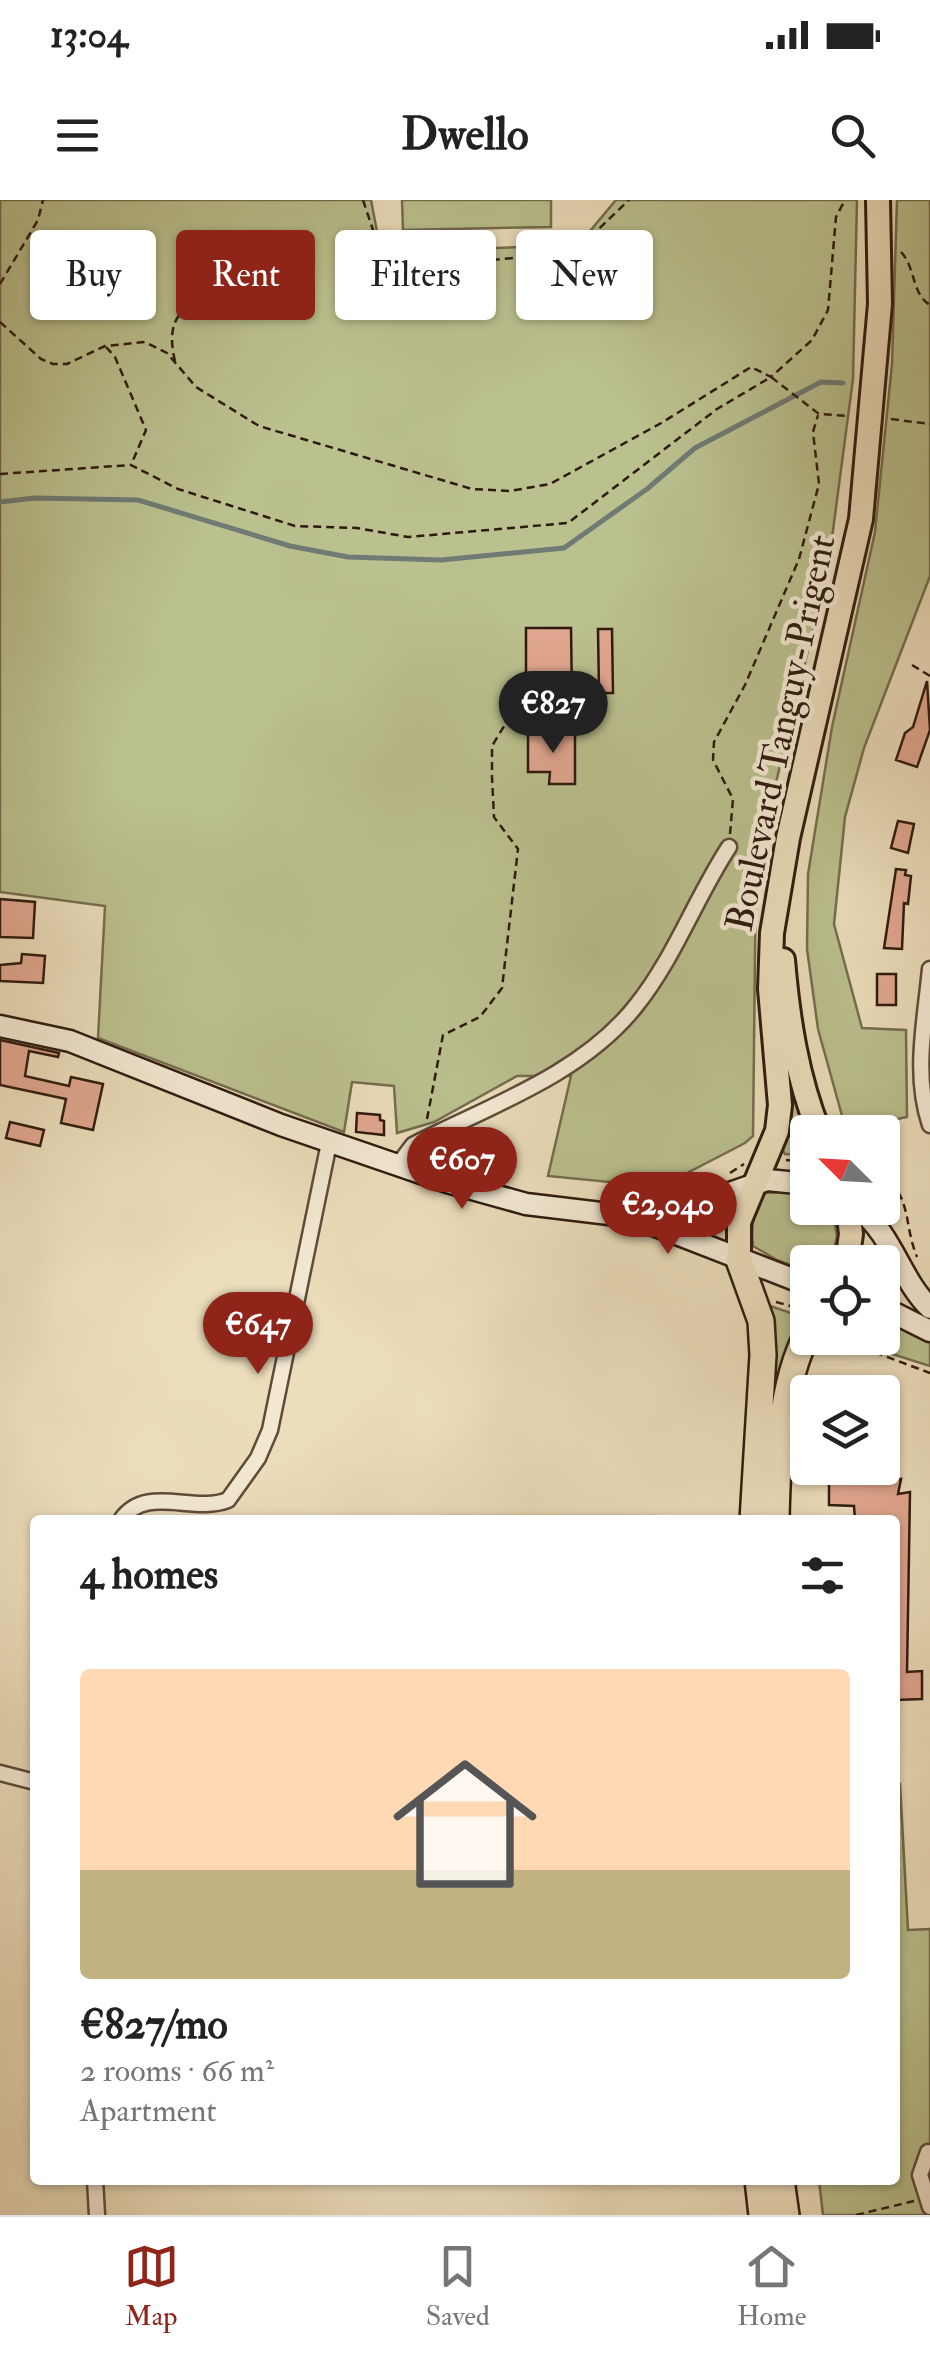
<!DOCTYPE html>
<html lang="en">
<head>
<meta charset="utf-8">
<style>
	:root { --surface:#fff; --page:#f2f2f2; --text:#222; --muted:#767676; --line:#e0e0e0; --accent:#8f2418 }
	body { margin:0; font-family:"IM FELL Double Pica",serif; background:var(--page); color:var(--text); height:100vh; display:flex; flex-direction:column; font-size:38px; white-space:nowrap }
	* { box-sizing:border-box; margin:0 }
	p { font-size:32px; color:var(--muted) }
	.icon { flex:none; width:55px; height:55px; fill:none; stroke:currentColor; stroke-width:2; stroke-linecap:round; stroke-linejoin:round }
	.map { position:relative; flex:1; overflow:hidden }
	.sheet { position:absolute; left:30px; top:1315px; width:870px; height:670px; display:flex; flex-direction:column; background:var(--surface); border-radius:10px; box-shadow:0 2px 8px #0004 }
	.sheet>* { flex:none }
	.banner { position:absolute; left:30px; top:30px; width:870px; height:90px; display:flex; gap:20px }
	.needle { width:65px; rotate:294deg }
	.controls { position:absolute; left:790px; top:915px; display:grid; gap:20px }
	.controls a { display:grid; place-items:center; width:110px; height:110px; border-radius:10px; background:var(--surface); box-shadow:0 2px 8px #0004; font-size:50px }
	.price { position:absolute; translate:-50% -85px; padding:0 22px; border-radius:35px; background:var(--accent); color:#fff; font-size:32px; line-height:65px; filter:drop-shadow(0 2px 5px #0008) }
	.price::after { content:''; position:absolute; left:50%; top:60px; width:30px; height:22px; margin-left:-15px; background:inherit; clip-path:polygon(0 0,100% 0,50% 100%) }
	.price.current { background:#222; color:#fff }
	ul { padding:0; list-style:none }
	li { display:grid; align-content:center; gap:20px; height:530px; padding:0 50px }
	li span { display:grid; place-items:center; height:310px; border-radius:10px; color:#555 }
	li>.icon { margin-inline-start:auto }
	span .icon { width:180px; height:180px; fill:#fffc; stroke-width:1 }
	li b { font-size:42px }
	h2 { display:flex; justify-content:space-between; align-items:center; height:120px; padding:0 50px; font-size:42px }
	.chip { padding:0 35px; border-radius:10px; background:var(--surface); box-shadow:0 2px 8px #0004; font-size:35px; line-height:90px }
	.chip.current { background:var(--accent); color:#fff }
	.status { display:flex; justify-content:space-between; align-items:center; height:70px; padding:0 50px; background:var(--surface); direction:ltr }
	.status svg { height:28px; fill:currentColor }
	header { display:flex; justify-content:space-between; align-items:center; height:130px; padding:0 50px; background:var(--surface); font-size:45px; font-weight:700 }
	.menu { display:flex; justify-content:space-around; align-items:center; height:140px; border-top:2px solid var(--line); background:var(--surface); font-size:28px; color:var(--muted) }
	.menu a { display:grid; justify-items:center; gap:5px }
	.menu .current { color:var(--accent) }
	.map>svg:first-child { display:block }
</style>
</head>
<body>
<div class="status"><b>13:04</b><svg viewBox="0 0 49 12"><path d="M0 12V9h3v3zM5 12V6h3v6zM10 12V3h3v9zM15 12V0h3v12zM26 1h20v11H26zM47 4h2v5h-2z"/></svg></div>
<header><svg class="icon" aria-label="menu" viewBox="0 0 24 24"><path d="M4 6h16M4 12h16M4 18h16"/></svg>Dwello<svg class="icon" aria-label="search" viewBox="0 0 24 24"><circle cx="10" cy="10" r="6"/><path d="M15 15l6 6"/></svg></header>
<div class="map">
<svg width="930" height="2015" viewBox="0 0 930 2015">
	<rect width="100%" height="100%" fill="#ecddbb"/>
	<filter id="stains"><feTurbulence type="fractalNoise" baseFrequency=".002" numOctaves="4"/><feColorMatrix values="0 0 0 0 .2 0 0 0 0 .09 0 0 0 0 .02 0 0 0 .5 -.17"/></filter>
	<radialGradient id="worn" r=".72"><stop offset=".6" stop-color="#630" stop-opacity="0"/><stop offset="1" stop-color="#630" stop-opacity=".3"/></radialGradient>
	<path fill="#bac08e" stroke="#746d4e" stroke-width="2.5" d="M0,0H371L379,42L397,52L549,46L590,31L616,0H857L853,179L828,368L756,665L753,936L745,943L660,987L548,976L571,876H517L434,922L397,933L394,886L352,882L344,932L98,838L105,706L0,692Z
		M402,0H551V27L403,30Z
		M897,0H930V376L864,548L845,617L834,724L862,828L906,830L907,917L846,930L818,829L807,749L808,674L832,527L875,332L892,164Z
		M793,879L808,932L807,955L785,954L782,949L788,880Z
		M787,992L807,996L808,1008H832L837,1036L831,1062H808L807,1071L777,1060L753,1046C751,1028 753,1007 765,993Z
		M764,1104L803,1117C776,1160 775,1207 772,1256Z
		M883,1117L930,1141V1166L889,1153L858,1138H882Z
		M900,1584L908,1730L930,1729V2015H823L819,1980H895V1585Z"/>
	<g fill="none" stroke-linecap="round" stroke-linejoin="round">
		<path stroke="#6f7b74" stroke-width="5" d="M0,302L34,298L138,300L290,346L348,357L441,360L564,348L647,289L695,248L821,182L843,183"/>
	</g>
	<path fill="#e1a790" stroke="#2f1a0f" stroke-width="2.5" d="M526,428H571L572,497H526Z
		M598,429H612L613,493H599Z
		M927,481L930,530L917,567L896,560L905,533L913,527Z
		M528,532H575V584H549L550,572H528Z
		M898,621L914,624L908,653L891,648Z
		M896,669L906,670L905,675L911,676L908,704L904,703L902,749L884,748Z
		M0,699L35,702L33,738L0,737Z
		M22,754L45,756L43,783L0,781V765L21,763Z
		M877,774H896V805H877Z
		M0,840L59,853L58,857L29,851L25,876L69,886L71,877L103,884L93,930L61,923L66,899L0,885Z
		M357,913L380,915V920L384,921V935L356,932Z
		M10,922L44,930L40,946L6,938Z
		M829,1274H853V1283L901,1279L898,1294L910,1292L907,1472L922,1471V1499L895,1500V1320H855L854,1306L829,1305Z"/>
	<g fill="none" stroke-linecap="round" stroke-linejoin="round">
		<g stroke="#5e4b3a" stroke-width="19">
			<path id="street" d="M930,769C925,821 913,875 930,925
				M398,965L413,945C487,907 581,875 635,807C674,759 695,699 729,647
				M121,1320C146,1284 193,1314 228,1300L258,1258L270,1230L329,943
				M0,1573L35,1582
				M928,1952L920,1975L930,2007
				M95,1980L97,2015"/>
		</g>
		<g stroke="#2f1a0f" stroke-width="25">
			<path id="secondary" d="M0,826L70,841L281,925L447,982L526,1004L609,1014L656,1026L808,1085
				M858,1008C893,1035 900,1079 930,1108
				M621,1013L704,1002L767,980L808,984
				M882,1107L930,1131"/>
		</g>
		<g stroke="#2f1a0f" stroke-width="28">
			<path id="primary" d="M783,760C788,819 797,878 819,932
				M739,1060V1022L777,931L780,905L770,789L772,733L788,638L861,319L880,104L878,0
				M847,1062L851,1034L848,1008"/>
		</g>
		<g stroke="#2f1a0f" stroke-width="30">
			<path id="highway" d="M739,1060L761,1121L763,1155L753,1320
				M776,1320C777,1264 781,1182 808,1133
				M758,1980L762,2015
				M781,1980L786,2015"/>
		</g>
		<path stroke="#2f1a0f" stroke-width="2.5" stroke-dasharray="8 5" stroke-linecap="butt" d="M363,0L381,54C415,74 522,55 567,53L581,46L629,0
			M901,52C916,68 911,93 930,105
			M0,84L38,20L43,0
			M0,122L41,159L53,164H67L105,146L145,142L167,153L196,187L259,226L472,289L510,291L550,284L663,222L751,167L771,177L812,140L828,110L836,17L845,0
			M106,147L115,157L146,230L131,265
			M175,161C164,115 185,109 215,81
			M891,219L930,224
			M0,274L131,265L178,289L295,326L357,328L408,337L568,323L717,209L771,177L819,214L849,216
			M912,465L930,476
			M730,634L733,599L713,560L714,542L745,485L799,359L819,284L813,232L818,215
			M427,919L443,835L480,817L502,788L518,649L494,617L492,577V546L515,508
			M786,960L808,962
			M882,972C913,1001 903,1022 917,1057
			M730,973L744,964
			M776,1102L808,1111
			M853,1138L874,1152L930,1173
			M856,2015L914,2001"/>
		<use href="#street" stroke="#f3e9d3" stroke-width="14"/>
		<use href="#secondary" stroke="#f3e9d3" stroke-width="20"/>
		<use href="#primary" stroke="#ecddbb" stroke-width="22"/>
		<use href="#highway" stroke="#ecddbb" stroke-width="25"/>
	</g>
	<g text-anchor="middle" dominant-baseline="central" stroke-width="9" stroke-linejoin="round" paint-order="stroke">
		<g font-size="38" fill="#2f1a0f" stroke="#f3e9d3">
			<text transform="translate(781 533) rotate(-78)">Boulevard Tanguy-Prigent</text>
		</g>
	</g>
	<rect width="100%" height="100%" filter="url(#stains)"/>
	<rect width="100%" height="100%" fill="url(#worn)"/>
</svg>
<div class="controls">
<a><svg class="needle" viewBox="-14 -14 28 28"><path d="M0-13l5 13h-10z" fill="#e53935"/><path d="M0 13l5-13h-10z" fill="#767676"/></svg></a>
<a><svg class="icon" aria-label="locate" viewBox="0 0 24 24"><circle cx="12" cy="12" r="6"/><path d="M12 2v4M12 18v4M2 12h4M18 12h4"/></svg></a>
<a><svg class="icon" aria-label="layers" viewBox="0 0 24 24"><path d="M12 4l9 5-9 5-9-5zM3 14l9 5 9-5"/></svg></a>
</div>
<b class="price current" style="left:553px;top:556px">€827</b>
<b class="price" style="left:462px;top:1012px">€607</b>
<b class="price" style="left:668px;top:1057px">€2,040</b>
<b class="price" style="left:258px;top:1177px">€647</b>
<div class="banner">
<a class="chip">Buy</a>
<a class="chip current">Rent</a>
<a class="chip">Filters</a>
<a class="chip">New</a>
</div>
<section class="sheet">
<h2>4 homes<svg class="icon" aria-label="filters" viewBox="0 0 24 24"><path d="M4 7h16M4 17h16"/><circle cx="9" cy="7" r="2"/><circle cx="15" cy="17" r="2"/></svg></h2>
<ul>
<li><span style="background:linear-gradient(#ffd9b3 65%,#c2b280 0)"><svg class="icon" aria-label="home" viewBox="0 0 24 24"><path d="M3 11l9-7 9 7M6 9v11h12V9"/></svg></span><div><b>€827/mo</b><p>2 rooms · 66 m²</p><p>Apartment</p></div></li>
</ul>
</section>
</div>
<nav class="menu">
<a class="current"><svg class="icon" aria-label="map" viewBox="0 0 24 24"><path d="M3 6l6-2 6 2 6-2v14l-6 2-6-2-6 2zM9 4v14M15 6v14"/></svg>Map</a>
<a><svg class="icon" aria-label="saved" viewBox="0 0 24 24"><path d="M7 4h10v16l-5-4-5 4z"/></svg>Saved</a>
<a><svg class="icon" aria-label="home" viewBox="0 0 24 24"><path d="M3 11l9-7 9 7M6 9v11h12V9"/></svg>Home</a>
</nav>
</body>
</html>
